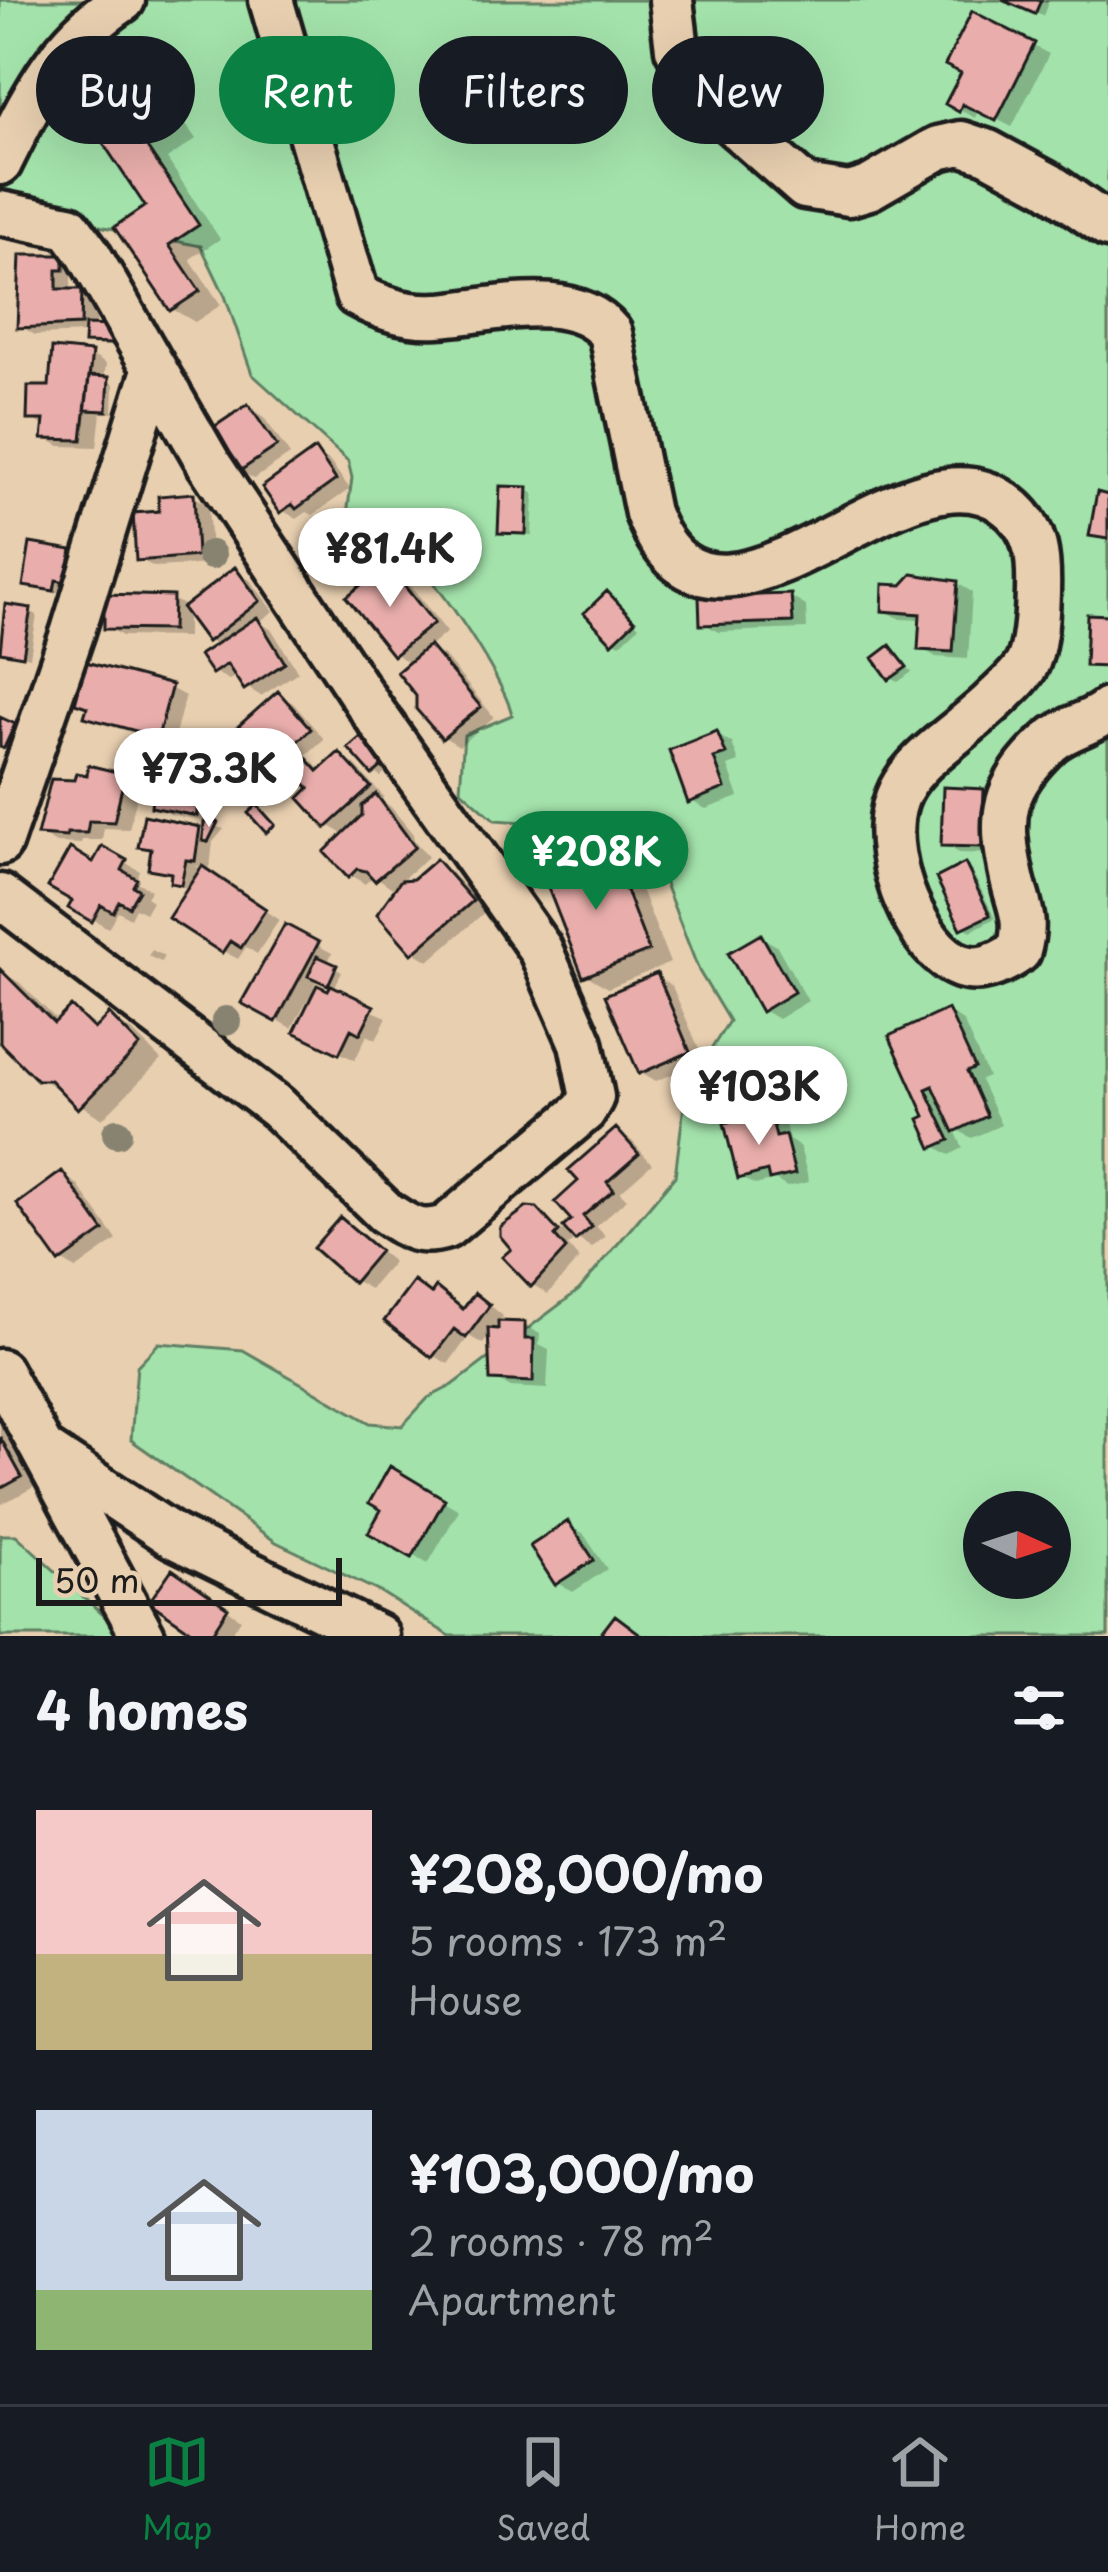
<!DOCTYPE html>
<html lang="en">
<head>
<meta charset="utf-8">
<style>
	:root { --surface:#171b24; --page:#20242c; --text:#f1f3f6; --muted:#9ea1a6; --line:#363941; --accent:#0b8043 }
	body { margin:0; font-family:"Playpen Sans",sans-serif; background:var(--page); color:var(--text); height:100vh; display:flex; flex-direction:column; font-size:45px; white-space:nowrap }
	* { box-sizing:border-box; margin:0 }
	p { font-size:39px; color:var(--muted) }
	.icon { flex:none; width:66px; height:66px; fill:none; stroke:currentColor; stroke-width:2; stroke-linecap:round; stroke-linejoin:round }
	.map { position:relative; height:1636px; overflow:hidden }
	.side { display:flex; flex-direction:column; background:var(--surface); flex:1 }
	.side>* { flex:none }
	.banner { position:absolute; left:36px; top:36px; width:1038px; height:108px; display:flex; gap:24px }
	.needle { width:78px; rotate:93deg }
	.controls { position:absolute; left:963px; top:1491px; display:grid; gap:24px }
	.controls a { display:grid; place-items:center; width:108px; height:108px; border-radius:50%; background:var(--surface); box-shadow:0 12px 48px #0002; font-size:60px }
	.scale { position:absolute; left:36px; bottom:30px; width:306px; box-sizing:border-box; padding-left:12px; border:6px solid #1c1c1c; border-top:0; font-size:33px; line-height:42px; white-space:nowrap; color:#1c1c1c; -webkit-text-stroke:9px #e8cfb0; paint-order:stroke }
	.price { position:absolute; translate:-50% -102px; padding:0 27px; border-radius:42px; background:#fff; color:#222; font-size:39px; line-height:78px; filter:drop-shadow(0 3px 6px #0008) }
	.price::after { content:''; position:absolute; left:50%; top:72px; width:36px; height:27px; margin-left:-18px; background:inherit; clip-path:polygon(0 0,100% 0,50% 100%) }
	.price.on { background:var(--accent); color:#fff }
	ul { padding:0; list-style:none }
	li { display:flex; align-items:center; gap:36px; height:300px; padding:0 36px }
	li span { display:grid; place-items:center; flex:none; width:336px; height:240px; border-radius:0px; color:#555 }
	li>.icon { margin-inline-start:auto }
	span .icon { width:144px; height:144px; fill:#fffc; stroke-width:1 }
	li b { font-size:51px }
	h2 { display:flex; justify-content:space-between; align-items:center; height:144px; padding:0 36px; font-size:51px }
	.chip { padding:0 42px; border-radius:54px; background:var(--surface); box-shadow:0 12px 48px #0002; font-size:42px; line-height:108px }
	.chip.on { background:var(--accent); color:#fff }
	.menu { display:flex; justify-content:space-around; align-items:center; height:168px; border-top:3px solid var(--line); background:var(--surface); font-size:33px; color:var(--muted) }
	.menu a { display:grid; justify-items:center; gap:6px }
	.menu .on { color:var(--accent) }
	.map>svg:first-child { display:block }
</style>
</head>
<body>
<div class="map">
<svg width="1108" height="1636" viewBox="0 0 1108 1636">
	<rect width="100%" height="100%" fill="#e8cfb0"/>
	<filter id="ink" filterUnits="userSpaceOnUse"><feTurbulence type="fractalNoise" baseFrequency=".00833" numOctaves="2"/><feDisplacementMap in="SourceGraphic" scale="24" xChannelSelector="R" yChannelSelector="G"/><feConvolveMatrix kernelMatrix="1 2 1 2 8 2 1 2 1" color-interpolation-filters="sRGB"/></filter>
	<g filter="url(#ink)">
		<path fill="#a3e2ab" stroke="#607f64" stroke-width="3" fill-rule="evenodd" d="M0,0H1108V1636H450L382,1593L276,1542L131,1440L137,1366L159,1343L243,1350L370,1423L402,1426L428,1398L453,1385L579,1290L675,1176L686,1089L729,1021L699,971L649,843L626,829L495,820L460,789L464,735L512,715C506,684 439,581 414,562C397,549 369,547 345,529L352,478L348,461L252,374L225,296L201,246L89,224L46,200L14,192L0,211ZM984,1512H1050V1578H984Z
			M0,1535H16L126,1636H0Z"/>
		<path fill="#0003" d="M1008,0H1049L1043,16Z
			M973,15L1049,54L1012,127L978,110L975,118L949,103L964,73Z
			M155,99L177,112L196,139L167,159L220,239L190,259L221,305L195,322L172,309L149,207L101,134Z
			M64,258L79,267L78,277H71V292H82L97,301L96,328L118,333L117,346H94L87,342V333L35,335L20,326Z
			M91,355L106,364L104,380L114,384L113,413H101L97,447L60,446L45,438L46,427L30,418L52,390Z
			M248,407L263,416L290,455L254,479L239,470Z
			M315,453L330,462L350,489L313,515L307,512L297,519L282,510Z
			M527,490L534,494L532,536L508,535L501,531Z
			M193,496L208,505L212,564L154,567L139,559L162,513Z
			M70,553L77,557L73,583L63,582L61,593L27,584Z
			M388,568L403,577L447,632L428,648L445,657L494,717L459,746L444,737L412,664L395,654Z
			M235,571L250,580L274,611L259,622L272,630L298,672L261,696L246,687L238,675L229,680L214,672L219,645L209,639L187,610V637L122,636L107,627L172,599L187,607Z
			M957,583L972,592L968,659L936,657L921,648L923,620L900,619L885,610Z
			M607,595L639,626L620,644L613,640Z
			M791,597L806,606L807,629L718,632L703,623Z
			M30,611L37,615L30,657L1,650Z
			M891,649L912,672L898,682L891,678Z
			M170,688L185,696L173,743L102,724L87,716Z
			M278,695L293,703L324,739L304,757L323,771L340,756L355,765L384,797L380,800L391,807L413,834L414,840L428,857L392,888L374,875L365,884L350,875L345,835L328,825L314,788L294,766L284,775L290,781L267,801L252,793L249,761Z
			M0,720L20,730L11,750L0,745Z
			M717,735L732,743L739,762L728,766L739,797L706,809L691,801Z
			M371,742L393,766L381,777L374,773Z
			M141,753L188,760L203,769L201,784L212,790L211,825L224,829L213,842L210,868L196,866L279,920L257,954L246,947L238,959L223,951L190,891L173,881L174,877L152,867L154,852L142,845L198,830L206,834L207,822L170,814L155,806L153,791L140,784L129,829L104,828L102,840H82L81,844L56,843L41,834L124,777L137,785Z
			M983,792L998,801L997,854L959,853L944,844Z
			M103,850L140,871L135,881L151,890L146,897L152,901L145,913L135,908L130,918L118,911L108,928L72,907Z
			M609,853L632,866L670,963L608,988L586,975Z
			M436,863L451,872L486,911L429,961L414,952L381,914Z
			M965,867L972,871L995,918L971,931L964,927Z
			M286,928L332,953L327,964L342,972L335,986L317,977L314,987L387,1017L376,1040L367,1035L355,1060L313,1040V1000L309,997L292,1028L245,1002Z
			M761,937L777,946L808,1001L778,1019L763,1010Z
			M152,950L164,956L161,962L148,956Z
			M0,971L20,983L59,1022L71,1009L99,1028L109,1018L132,1031L161,1060L102,1119L39,1077L0,1038Z
			M657,977L672,986L704,1061L656,1081L641,1072Z
			M948,1012L963,1021L988,1077L980,1080L1001,1125L972,1138L954,1128L963,1148L950,1155L935,1146L929,1118L893,1037Z
			M769,1115L785,1124L789,1140L800,1147L809,1182L787,1187L775,1180L755,1185L740,1177Z
			M616,1132L632,1141L652,1164L620,1192L627,1199L596,1226L605,1236L592,1248L576,1238L568,1246L579,1259L548,1294L533,1285L536,1211L562,1231L575,1220L582,1182Z
			M62,1175L77,1184L117,1240L76,1269L61,1260Z
			M341,1221L393,1262L370,1289L355,1281Z
			M433,1296L452,1300L466,1311L476,1297L491,1306L503,1316L492,1332L525,1325L540,1334L539,1345L549,1350L547,1389L509,1387L494,1378L491,1332L483,1344L469,1336L448,1364L433,1355Z
			M0,1425L36,1486L0,1505Z
			M391,1470L459,1510L428,1564L372,1531L385,1509Z
			M568,1525L583,1533L607,1569L573,1592L558,1583Z
			M188,1582L241,1619L230,1636H203Z"/>
		<path fill="#e9aeab" stroke="#1c1c1c" stroke-width="3" d="M1002,0H1041L1035,14Z
			M972,11L1035,43L996,121L962,104L959,112L945,104L961,73L945,65Z
			M155,95L175,126L146,146L199,225L169,245L200,291L170,311L114,227L145,206L97,134Z
			M20,255H64V270H57V289H82L81,325L17,328Z
			M85,325L112,326L111,344L84,343Z
			M52,348L92,352L82,440L42,439L44,420H27L28,386H49Z
			M89,376L109,377L107,411L85,410Z
			M248,404L277,446L237,473L208,431Z
			M315,449L336,480L296,509L292,504L280,513L262,487Z
			M500,486L528,487L526,534L498,533Z
			M1097,492L1108,495V539L1089,536Z
			M194,493L197,556L136,561L133,513L159,511L158,496Z
			M30,543L72,550L66,582L56,580L54,591L23,586Z
			M387,564L434,623L393,656L346,597Z
			M235,567L260,601L207,642L182,608Z
			M912,574L958,581L953,652L918,650L920,614L882,611L883,584L902,585Z
			M607,591L635,621L612,643L584,613Z
			M104,594L173,596L172,630L104,629Z
			M791,594L793,622L700,625L699,597Z
			M5,604L31,608L23,656L0,652Z
			M1087,614L1108,615V667L1085,666Z
			M257,617L285,663L244,690L227,664L212,674L199,655Z
			M429,645L481,707L442,739L416,709V696L397,672Z
			M890,645L907,667L889,680L873,658Z
			M86,662L172,685L158,737L84,717L87,707L75,703Z
			M278,691L311,729L271,765L277,772L250,795L231,773L245,761L225,738Z
			M0,717L15,724L4,748L0,747Z
			M717,731L726,754L714,758L725,788L688,803L669,750Z
			M364,734L388,761L372,775L348,748Z
			M139,750L189,757L186,777L197,779V816L151,807L153,785L134,784Z
			M339,752L371,787L326,828L299,798L309,788L289,765L302,753L318,771Z
			M88,765L125,774L114,822L89,821L87,833H67V837L37,835L51,779L74,780L76,773L87,775Z
			M943,787L984,789L982,847L941,846Z
			M376,794L415,847L375,881L366,871L357,869L348,878L324,852L362,815V806Z
			M257,805L275,825L266,833L248,813Z
			M144,815L200,827L195,861L186,860L181,885L170,883L171,873L148,869L151,849L138,847Z
			M204,822H218L208,842L203,841Z
			M102,846L127,860L122,870L137,879L133,886L139,890L129,907L119,901L113,912L101,905L92,922L68,908L72,901L48,887L70,848L93,862Z
			M610,849L649,951L583,977L543,875Z
			M436,859L473,901L412,954L377,914L401,880L413,879Z
			M965,863L990,915L961,929L936,878Z
			M202,866L266,909L241,948L230,941L222,953L168,918Z
			M285,924L319,942L276,1022L241,1003Z
			M761,934L794,992L761,1012L728,953Z
			M317,956L337,965L328,985L308,976Z
			M0,969L54,1023L71,1006L94,1029L109,1014L140,1046L78,1109L50,1080H37L0,1043Z
			M657,973L690,1052L639,1074L605,995Z
			M317,985L328,990L331,985L374,1006L360,1034L351,1029L339,1054L294,1032Z
			M948,1009L975,1068L967,1072L987,1116L954,1132L933,1086L926,1089L950,1140L932,1148L919,1119L925,1116L889,1036Z
			M770,1112L776,1137L785,1135L795,1174L769,1180L767,1171L738,1179L724,1123Z
			M616,1128L639,1154L607,1182L614,1190L583,1216L592,1227L575,1241L563,1227L571,1220L555,1202L578,1181L568,1170Z
			M62,1171L104,1231L59,1263L17,1204Z
			M527,1207L537,1208L559,1232L555,1236L566,1249L531,1287L502,1257L511,1249L500,1236V1227Z
			M340,1217L380,1251L353,1283L313,1248Z
			M414,1281L431,1294L436,1287L463,1309L475,1293L490,1305L466,1338L454,1329L432,1358L384,1321Z
			M498,1321L525,1322V1339H534L533,1382L490,1380L488,1328L498,1329Z
			M0,1437L22,1477L0,1489Z
			M390,1466L445,1499L412,1558L368,1533L381,1510L369,1503Z
			M568,1521L594,1560L555,1585L530,1546Z
			M172,1569L228,1608L210,1636H198L149,1602Z
			M615,1615L643,1636H599Z"/>
		<g fill="none" stroke-linecap="round" stroke-linejoin="round">
			<g stroke="#1c1c1c" stroke-width="51">
				<path id="minor" d="M271,0L357,295C382,309 409,317 438,315C490,312 572,286 610,333L647,513C716,690 903,428 1004,503C1020,514 1030,528 1035,547C1041,571 1038,642 1027,664C1019,679 1002,692 990,704C924,764 871,778 899,880C906,905 924,941 945,957C970,977 995,968 1019,951C1028,918 1019,909 1012,878C998,815 1002,787 1050,742C1067,727 1091,724 1108,710
					M671,0L677,49L708,102L805,187L849,194L869,188L938,148L961,143L988,152L1049,185L1108,226
					M0,163C34,95 58,43 123,0
					M0,213L69,227L88,253L209,464L373,712L540,949L581,1043L592,1097L584,1111L446,1227C419,1236 408,1227 385,1212L277,1107L0,896
					M0,843L73,631L154,370
					M0,1371L143,1636
					M45,1451L173,1536L377,1636"/>
			</g>
			<use href="#minor" stroke="#e8cfb0" stroke-width="42"/>
		</g>
		<g fill="#87836f">
			<circle cx="211" cy="555" r="15"/>
			<circle cx="226" cy="1021" r="15"/>
			<circle cx="117" cy="1133" r="15"/>
		</g>
	</g>
</svg>
<div class="controls">
<a><svg class="needle" viewBox="-14 -14 28 28"><path d="M0-13l5 13h-10z" fill="#e53935"/><path d="M0 13l5-13h-10z" fill="#9ea1a6"/></svg></a>
</div>
<div class="scale">50 m</div>
<b class="price" style="left:390px;top:610px">¥81.4K</b>
<b class="price" style="left:209px;top:830px">¥73.3K</b>
<b class="price on" style="left:596px;top:913px">¥208K</b>
<b class="price" style="left:759px;top:1148px">¥103K</b>
<div class="banner">
<a class="chip">Buy</a>
<a class="chip on">Rent</a>
<a class="chip">Filters</a>
<a class="chip">New</a>
</div>
</div>
<section class="side">
<h2>4 homes<svg class="icon" aria-label="filters" viewBox="0 0 24 24"><path d="M4 7h16M4 17h16"/><circle cx="9" cy="7" r="2"/><circle cx="15" cy="17" r="2"/></svg></h2>
<ul>
<li><span style="background:linear-gradient(#f6c9c9 60%,#c2b280 0)"><svg class="icon" aria-label="home" viewBox="0 0 24 24"><path d="M3 11l9-7 9 7M6 9v11h12V9"/></svg></span><div><b>¥208,000/mo</b><p>5 rooms · 173 m²</p><p>House</p></div></li>
<li><span style="background:linear-gradient(#c9d6e8 75%,#8fb573 0)"><svg class="icon" aria-label="home" viewBox="0 0 24 24"><path d="M3 11l9-7 9 7M6 9v11h12V9"/></svg></span><div><b>¥103,000/mo</b><p>2 rooms · 78 m²</p><p>Apartment</p></div></li>
</ul>
</section>
<nav class="menu">
<a class="on"><svg class="icon" aria-label="map" viewBox="0 0 24 24"><path d="M3 6l6-2 6 2 6-2v14l-6 2-6-2-6 2zM9 4v14M15 6v14"/></svg>Map</a>
<a><svg class="icon" aria-label="saved" viewBox="0 0 24 24"><path d="M7 4h10v16l-5-4-5 4z"/></svg>Saved</a>
<a><svg class="icon" aria-label="home" viewBox="0 0 24 24"><path d="M3 11l9-7 9 7M6 9v11h12V9"/></svg>Home</a>
</nav>
</body>
</html>
